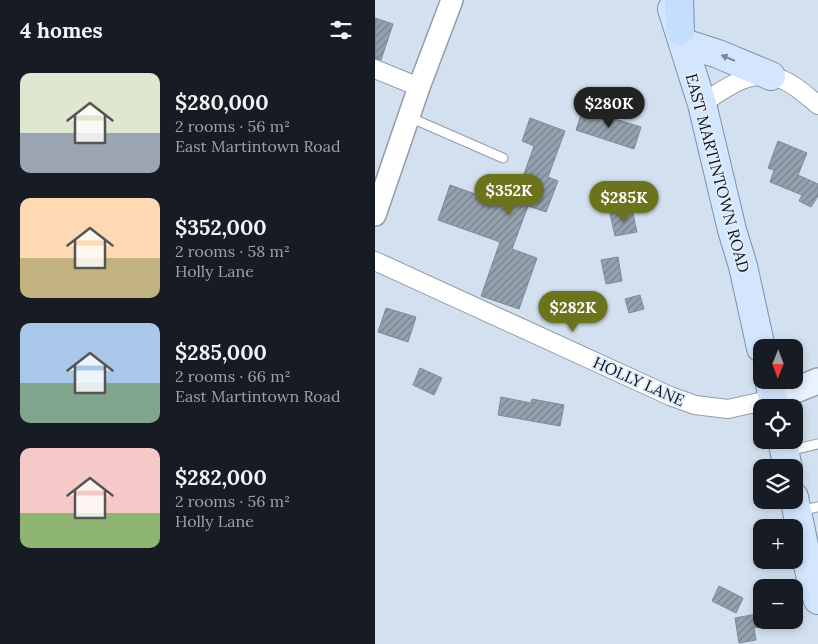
<!DOCTYPE html>
<html lang="en">
<head>
<meta charset="utf-8">
<style>
	:root { --surface:#171b24; --page:#20242c; --text:#f1f3f6; --muted:#9ea1a6; --accent:#6b731c }
	body { margin:0; font-family:Lora,serif; background:var(--page); color:var(--text); height:100vh; display:flex; flex-direction:column; font-size:19px; white-space:nowrap }
	* { box-sizing:border-box; margin:0 }
	p { font-size:16px; color:var(--muted) }
	.icon { flex:none; width:28px; height:28px; fill:none; stroke:currentColor; stroke-width:2; stroke-linecap:round; stroke-linejoin:round }
	.map { position:relative; flex:1; overflow:hidden }
	.sheet { display:flex; flex-direction:column; background:var(--surface); width:375px }
	.sheet>* { flex:none }
	.needle { width:32px; rotate:181deg }
	.buttons { position:absolute; left:378px; top:339px; display:grid; gap:10px }
	.buttons a { display:grid; place-items:center; width:50px; height:50px; border-radius:10px; background:var(--surface); box-shadow:0 2px 8px #0003; font-size:25px }
	.price { position:absolute; translate:-50% -42px; padding:0 11px; border-radius:18px; background:var(--accent); color:#fff; font-size:16px; line-height:32px; filter:drop-shadow(0 1px 2px #0008) }
	.price::after { content:''; position:absolute; left:50%; top:30px; width:15px; height:11px; margin-left:-8px; background:inherit; clip-path:polygon(0 0,100% 0,50% 100%) }
	.price.selected { background:#222; color:#fff }
	ul { padding:0; list-style:none }
	li { display:flex; align-items:center; gap:15px; height:125px; padding:0 20px }
	li span { display:grid; place-items:center; flex:none; width:140px; height:100px; border-radius:10px; color:#555 }
	li>.icon { margin-inline-start:auto }
	span .icon { width:60px; height:60px; fill:#fffc; stroke-width:1 }
	li b { font-size:21px }
	h2 { display:flex; justify-content:space-between; align-items:center; height:60px; padding:0 20px; font-size:21px }
	main { display:flex; flex:1; min-height:0 }
	.map>svg:first-child { display:block }
</style>
</head>
<body>
<main>
<section class="sheet">
<h2>4 homes<svg class="icon" aria-label="filters" viewBox="0 0 24 24"><path d="M4 7h16M4 17h16"/><circle cx="9" cy="7" r="2"/><circle cx="15" cy="17" r="2"/></svg></h2>
<ul>
<li><span style="background:linear-gradient(#dfe7d0 60%,#9aa5b1 0)"><svg class="icon" aria-label="home" viewBox="0 0 24 24"><path d="M3 11l9-7 9 7M6 9v11h12V9"/></svg></span><div><b>$280,000</b><p>2 rooms · 56 m²</p><p>East Martintown Road</p></div></li>
<li><span style="background:linear-gradient(#ffd9b3 60%,#c2b280 0)"><svg class="icon" aria-label="home" viewBox="0 0 24 24"><path d="M3 11l9-7 9 7M6 9v11h12V9"/></svg></span><div><b>$352,000</b><p>2 rooms · 58 m²</p><p>Holly Lane</p></div></li>
<li><span style="background:linear-gradient(#a9c7e8 60%,#7fa58c 0)"><svg class="icon" aria-label="home" viewBox="0 0 24 24"><path d="M3 11l9-7 9 7M6 9v11h12V9"/></svg></span><div><b>$285,000</b><p>2 rooms · 66 m²</p><p>East Martintown Road</p></div></li>
<li><span style="background:linear-gradient(#f6c9c9 65%,#8fb573 0)"><svg class="icon" aria-label="home" viewBox="0 0 24 24"><path d="M3 11l9-7 9 7M6 9v11h12V9"/></svg></span><div><b>$282,000</b><p>2 rooms · 56 m²</p><p>Holly Lane</p></div></li>
</ul>
</section>
<div class="map">
<svg width="443" height="644" viewBox="0 0 443 644">
	<defs>
		<pattern id="building-hatch" width="6" height="6" patternUnits="userSpaceOnUse" patternTransform="scale(1.25)"><rect width="6" height="6" fill="#95a1af"/><path d="M-1 1l2-2M0 6l6-6M5 7l2-2" fill="none" stroke="#78828d"/></pattern>
	</defs>
	<rect width="100%" height="100%" fill="#d3e0ef"/>
	<path fill="url(#building-hatch)" stroke="#7f8a98" d="M0,18L18,24L6,60L0,59Z
		M208,109L266,127L259,149L201,130Z
		M155,118L190,131L173,177L183,181L171,212L153,206L137,249L162,258L144,309L106,296L125,242L63,220L75,185L137,207L159,146L147,141Z
		M403,141L432,153L423,175L443,184V196L436,207L424,201L427,195L395,182L399,170L393,168Z
		M257,209L262,232L240,236L235,214Z
		M243,257L247,281L231,284L226,260Z
		M265,295L269,309L254,313L250,299Z
		M11,308L41,317L33,342L3,332Z
		M45,368L67,378L59,395L38,385Z
		M126,397L156,403L157,399L189,405L185,426L123,415Z
		M344,586L368,598L361,613L337,601Z
		M382,614L384,627L379,628L381,640L364,643L360,618Z"/>
	<g fill="none" stroke-linecap="round" stroke-linejoin="round">
		<g stroke="#919cab" stroke-width="11">
			<path id="service" d="M34,117L128,158
				M412,451L443,444
				M424,511L443,507"/>
		</g>
		<g stroke="#919cab" stroke-width="20">
			<path id="minor" d="M0,69L44,87
				M327,104C350,88 379,66 408,80C421,85 432,96 443,105
				M0,261L295,396L320,405L353,409L398,399"/>
		</g>
		<g stroke="#919cab" stroke-width="24">
			<path id="tertiary" d="M0,215L44,87L77,0"/>
		</g>
		<g stroke="#919cab" stroke-width="28">
			<path id="secondary" d="M398,399L443,381"/>
		</g>
		<g stroke="#7b91ac" stroke-width="30">
			<path id="primary" d="M297,9L327,104L357,230L368,266L386,348
				M309,43L343,54L396,76
				M394,380L400,408
				M407,440L413,468
				M419,497L436,579L443,600"/>
		</g>
		<g stroke="#7b91ac" stroke-width="30">
			<path id="trunk" d="M304,0L305,31"/>
		</g>
		<use href="#service" stroke="#fff" stroke-width="9"/>
		<use href="#minor" stroke="#fff" stroke-width="18"/>
		<use href="#tertiary" stroke="#fff" stroke-width="21"/>
		<use href="#secondary" stroke="#e9f3fe" stroke-width="25"/>
		<use href="#primary" stroke="#d3e6fe" stroke-width="28"/>
		<use href="#trunk" stroke="#c4defe" stroke-width="28"/>
	</g>
	<defs><path id="oneway-solid" d="M-6-.8H1V-3.2L6.5 0L1 3.2V.8H-6Z" transform="scale(1.25)"/></defs>
	<use fill="#7a8796" href="#oneway-solid" transform="translate(353 58) rotate(-157)"/>
	<g text-anchor="middle" dominant-baseline="central" stroke-width="4" stroke-linejoin="round" paint-order="stroke">
		<g font-size="16" fill="#0e1217" stroke="#e0edfd">
			<text transform="translate(343 173) rotate(75)">EAST MARTINTOWN ROAD</text>
			<text transform="translate(264 381) rotate(24)">HOLLY LANE</text>
		</g>
	</g>
</svg>
<div class="buttons">
<a><svg class="needle" viewBox="-14 -14 28 28"><path d="M0-13l5 13h-10z" fill="#e53935"/><path d="M0 13l5-13h-10z" fill="#9ea1a6"/></svg></a>
<a><svg class="icon" aria-label="locate" viewBox="0 0 24 24"><circle cx="12" cy="12" r="6"/><path d="M12 2v4M12 18v4M2 12h4M18 12h4"/></svg></a>
<a><svg class="icon" aria-label="layers" viewBox="0 0 24 24"><path d="M12 4l9 5-9 5-9-5zM3 14l9 5 9-5"/></svg></a>
<a>+</a>
<a>−</a>
</div>
<b class="price selected" style="left:234px;top:129px">$280K</b>
<b class="price" style="left:134px;top:216px">$352K</b>
<b class="price" style="left:249px;top:223px">$285K</b>
<b class="price" style="left:198px;top:333px">$282K</b>
</div>
</main>
</body>
</html>
